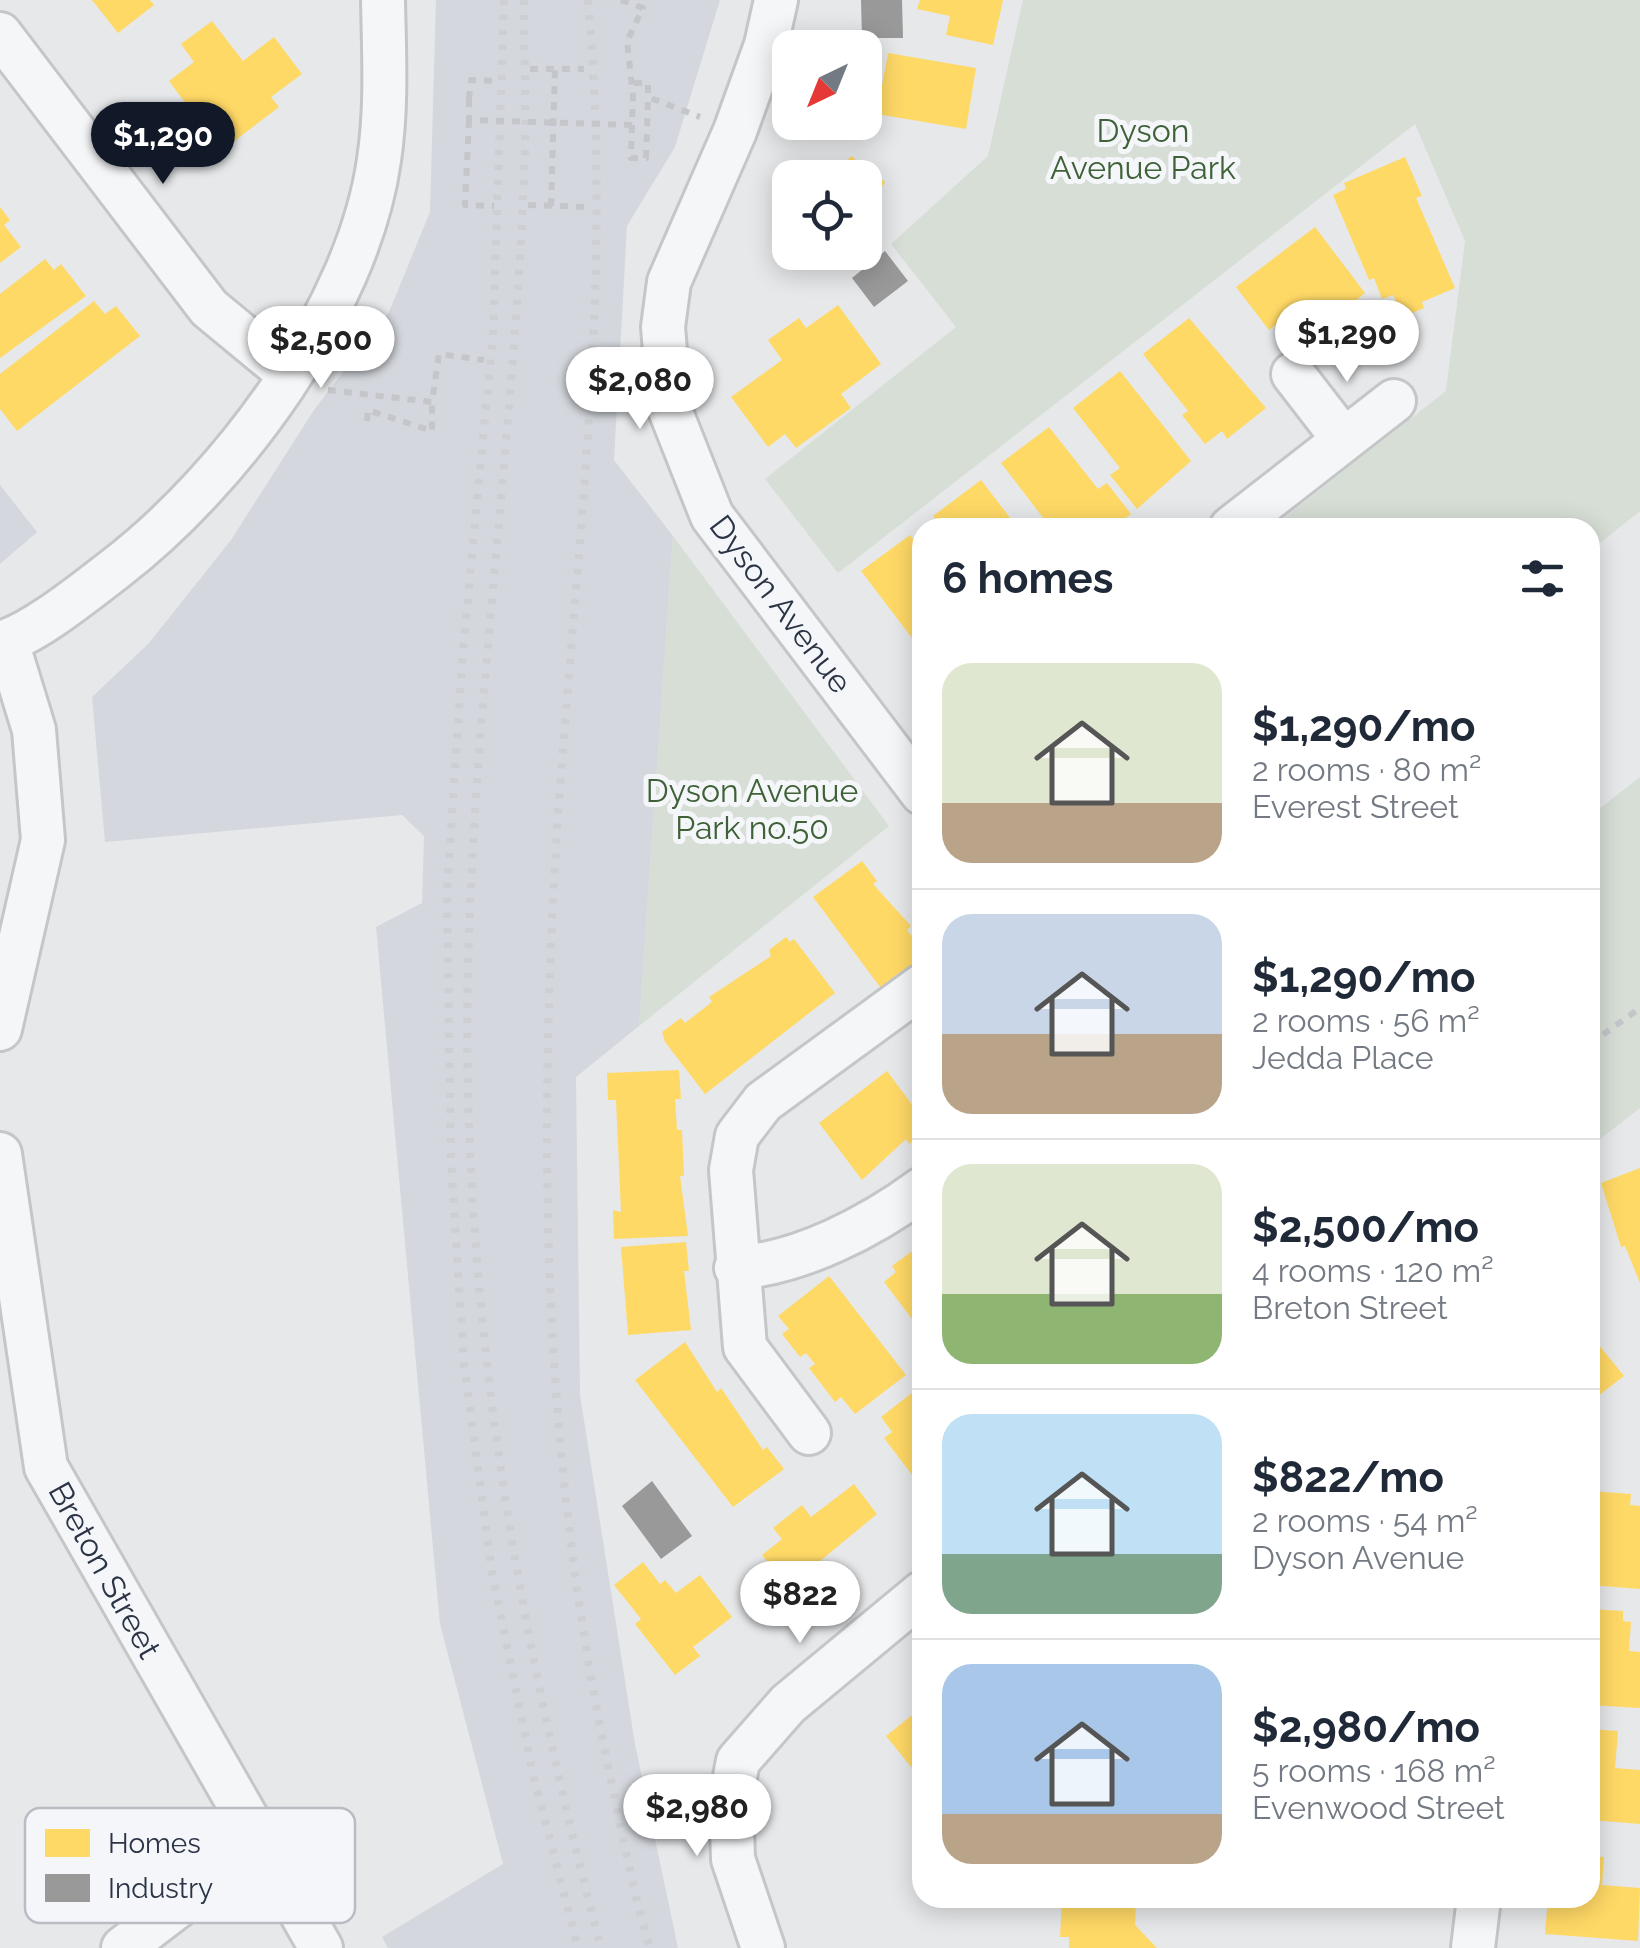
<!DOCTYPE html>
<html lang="en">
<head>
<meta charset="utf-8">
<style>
	:root { --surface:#fff; --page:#f2f2f3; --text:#1f2937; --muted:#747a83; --line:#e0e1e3; --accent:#111827 }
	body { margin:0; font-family:Raleway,sans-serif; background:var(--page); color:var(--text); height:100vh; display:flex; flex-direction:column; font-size:38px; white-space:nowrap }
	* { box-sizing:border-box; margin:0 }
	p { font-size:32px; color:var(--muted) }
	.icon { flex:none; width:55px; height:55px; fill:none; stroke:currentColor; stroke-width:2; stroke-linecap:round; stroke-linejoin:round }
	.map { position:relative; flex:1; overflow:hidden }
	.drawer { position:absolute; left:912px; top:518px; width:688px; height:1390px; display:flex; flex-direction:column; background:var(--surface); border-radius:30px; box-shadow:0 5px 25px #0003 }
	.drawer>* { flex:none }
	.needle { width:65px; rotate:223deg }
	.fabs { position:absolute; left:772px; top:30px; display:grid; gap:20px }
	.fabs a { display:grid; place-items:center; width:110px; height:110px; border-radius:20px; background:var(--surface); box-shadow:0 5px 25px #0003; font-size:50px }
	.price { position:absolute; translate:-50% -85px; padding:0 22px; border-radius:35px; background:#fff; color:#222; font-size:32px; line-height:65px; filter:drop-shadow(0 2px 5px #0008) }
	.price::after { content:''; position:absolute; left:50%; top:60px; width:30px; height:22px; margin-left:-15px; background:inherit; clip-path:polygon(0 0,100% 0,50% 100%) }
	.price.on { background:var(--accent); color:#fff }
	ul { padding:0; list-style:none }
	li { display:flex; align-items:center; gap:30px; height:250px; padding:0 30px }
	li+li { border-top:2px solid var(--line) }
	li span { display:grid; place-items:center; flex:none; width:280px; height:200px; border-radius:30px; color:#555 }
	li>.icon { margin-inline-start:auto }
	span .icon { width:120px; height:120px; fill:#fffc; stroke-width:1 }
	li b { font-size:42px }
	h2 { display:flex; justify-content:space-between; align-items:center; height:120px; padding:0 30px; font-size:42px }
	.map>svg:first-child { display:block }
</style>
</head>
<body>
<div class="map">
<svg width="1640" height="1948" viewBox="0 0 1640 1948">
	<rect width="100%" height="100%" fill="#e6e8ea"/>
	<path fill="#d4d7dd" d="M436,0H720L675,147L627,226L614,460L673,536L639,1026L576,1077L580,1395L635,1744L678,1948H388L382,1937L503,1864L440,1624L376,927L422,903L424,836L402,815L105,842L92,697L149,643L231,540L314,410L389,312L430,212Z
		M0,485L37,532L0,564Z"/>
	<path fill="#d6ded6" d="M1023,0H1640V511L1590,551V528H1285L1280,521L1446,391L1465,241L1415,124L838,573L765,479L956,327L891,244L988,156Z
		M673,536L889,826L639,1026Z
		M1640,777V1108L1590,1147V816Z"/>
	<path fill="#ffd966" d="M92,0H150L154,5L118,33Z
		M920,0H1003L993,45L946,35L950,16L917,9Z
		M212,21L243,61L274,37L302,74L271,97L279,107L211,159L188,128L198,120L169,81L194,62L181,44Z
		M888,53L976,68L966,129L877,114L874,132L837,126L838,122H865V88L881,91Z
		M851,156L885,182L865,214V178H834Z
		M1405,157L1422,196L1416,198L1455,288L1422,302L1424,308L1403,317L1393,295L1382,299L1374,278L1369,280L1333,195L1346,189L1344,183Z
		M0,207L10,220L4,225L21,247L0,263Z
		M1315,227L1365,293L1354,302L1372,326L1340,350L1313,315L1292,312L1269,330L1236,287Z
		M45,259L54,270L61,264L86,296L0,358V294Z
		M94,301L105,314L116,306L140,336L17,431L0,409V374Z
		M838,305L881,364L841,394L851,408L796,448L785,434L768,447L731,397L782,360L768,340L799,318L806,328Z
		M1189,318L1266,408L1227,439L1222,431L1205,444L1182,415L1188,411L1143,354Z
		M1120,371L1191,461L1137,509L1110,475L1120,468L1073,408Z
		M1049,427L1098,489L1107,483L1131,514L1112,528H1051L1001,463Z
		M981,480L1018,528H942L933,516Z
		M910,535L922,552V651L861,571Z
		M862,861L877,881L873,884L911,926L907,930L916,942H922V968L886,995L813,897Z
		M786,937L790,942L794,939L835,993L705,1094L665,1042L662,1032L681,1018L685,1023L712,1002L709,997L771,956L769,950Z
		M679,1070L681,1099H675L677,1130H682L684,1176H680L688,1236L614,1239L613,1210L621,1212L616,1100H608L607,1073Z
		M887,1071L922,1118V1134L909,1144L906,1139L862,1180L819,1123Z
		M1640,1168V1283L1625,1246L1621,1247L1601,1183Z
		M686,1242L689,1271H684L691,1330L628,1335L621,1247Z
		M915,1249L917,1253L922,1249V1332L884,1282L896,1272L892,1266Z
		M829,1276L906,1375L855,1414L841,1397L835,1402L809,1368L815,1364L806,1353L800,1357L782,1334L789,1329L778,1316Z
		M1590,1334L1624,1376L1590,1402Z
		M685,1342L717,1392L721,1388L763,1450L767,1447L784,1469L733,1507L635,1380Z
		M922,1385V1488L884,1438L892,1432L881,1417Z
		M854,1484L877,1514L814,1566L810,1560L783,1581L762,1555L782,1539L773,1528L802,1505L811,1517Z
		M1590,1491L1631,1494L1630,1505L1640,1506V1589L1590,1585Z
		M643,1562L660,1584L665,1580L676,1593L700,1575L732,1617L693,1647L700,1656L675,1675L635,1624L641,1619L614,1585Z
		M1590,1609L1623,1611V1621L1631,1622L1629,1651L1640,1652V1708L1590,1705Z
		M922,1707V1776L920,1778L886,1736Z
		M1590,1729L1618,1731L1615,1768L1640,1770V1824L1590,1820Z
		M1590,1856L1604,1857L1602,1885L1640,1888L1638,1941L1545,1934L1548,1898H1590Z
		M1062,1899L1136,1902L1135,1925L1157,1948H1069V1937H1060Z"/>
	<path fill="#999" d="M861,0H902L903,38H862Z
		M885,251L908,281L874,307L852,278Z
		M652,1481L692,1536L661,1559L622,1506Z"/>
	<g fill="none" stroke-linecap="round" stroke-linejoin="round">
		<g stroke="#c4c6c8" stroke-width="48">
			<path id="minor" d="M776,0L766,45L735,131L669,282L663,327L670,410L712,516L922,793
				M0,34L209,308L289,374
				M1293,374L1344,440
				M1231,528L1394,401
				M0,643C34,634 86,591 115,569C232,479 358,309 379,160C387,107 384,54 383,0
				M0,1029L43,840L34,730L7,642
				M0,1154L46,1467L321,1948
				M736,1268C801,1263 870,1227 922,1189
				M809,1433L745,1347L731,1170L737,1136L763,1102L922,986
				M123,1948L259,1844
				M763,1948L733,1859L731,1798L738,1761L788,1704L922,1593
				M1473,1948L1479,1898"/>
		</g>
		<path stroke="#c5c6ca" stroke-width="6" stroke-dasharray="8 8" stroke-linecap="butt" d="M621,0L643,8L627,41L633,96
			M530,69H584
			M634,83H648V97L700,117
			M469,99L471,80L495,81
			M469,120L465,205L494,206
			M632,125L631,158H646L648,97
			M528,205L587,207
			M551,206L555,70
			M328,390L432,402L439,354L484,360
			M367,421L368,410L432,431V402
			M1590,1044L1640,1008"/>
		<use href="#minor" stroke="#f5f6f7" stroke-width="42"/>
		<path stroke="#cecfd2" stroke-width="8" stroke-dasharray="5 10" stroke-linecap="butt" d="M504,0L493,333L463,650L447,890L451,1160L464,1365L492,1572L533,1774L578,1948
			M524,0C524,59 527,119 524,178C513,440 475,701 468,964C460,1298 516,1627 601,1948
			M588,0C613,273 577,544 558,816C537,1137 542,1450 608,1766C621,1827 632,1888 650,1948"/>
		<path stroke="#c5c6ca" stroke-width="6" stroke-dasharray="8 8" stroke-linecap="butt" d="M469,99V120L632,125L633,96"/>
	</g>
	<g text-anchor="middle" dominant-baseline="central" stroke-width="10" stroke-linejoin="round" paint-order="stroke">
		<g font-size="32" fill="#3f6138" stroke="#f4f6f9">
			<text x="1143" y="130">Dyson<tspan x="1143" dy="37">Avenue Park</tspan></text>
			<text x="752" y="790">Dyson Avenue<tspan x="752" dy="37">Park no.50</tspan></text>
		</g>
		<g font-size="32" fill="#2b3445" stroke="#f4f6f9">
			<text transform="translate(781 604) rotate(53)">Dyson Avenue</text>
			<text transform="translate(105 1570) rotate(61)">Breton Street</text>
		</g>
	</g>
	<rect x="25" y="1808" width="330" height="115" rx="15" fill="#f4f6f9" stroke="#b8bcc3" stroke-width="2.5"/>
	<rect x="45" y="1829" width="45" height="28" fill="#ffd966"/>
	<rect x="45" y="1874" width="45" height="28" fill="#999"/>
	<g font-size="28" fill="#2b3445">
		<text x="108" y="1853">Homes</text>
		<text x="108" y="1898">Industry</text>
	</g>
</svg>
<div class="fabs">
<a><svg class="needle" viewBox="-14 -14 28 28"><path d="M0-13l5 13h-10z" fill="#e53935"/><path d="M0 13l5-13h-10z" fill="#747a83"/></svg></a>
<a><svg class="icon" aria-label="locate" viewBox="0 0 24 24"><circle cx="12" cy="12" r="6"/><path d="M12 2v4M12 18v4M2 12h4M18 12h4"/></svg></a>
</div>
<b class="price on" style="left:163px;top:187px">$1,290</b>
<b class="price" style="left:1347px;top:385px">$1,290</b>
<b class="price" style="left:321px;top:391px">$2,500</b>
<b class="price" style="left:640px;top:432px">$2,080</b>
<b class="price" style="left:800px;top:1646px">$822</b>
<b class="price" style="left:697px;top:1859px">$2,980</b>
<section class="drawer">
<h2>6 homes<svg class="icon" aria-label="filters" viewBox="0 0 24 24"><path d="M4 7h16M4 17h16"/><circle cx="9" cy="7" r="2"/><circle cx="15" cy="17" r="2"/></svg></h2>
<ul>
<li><span style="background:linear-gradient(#dfe7d0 70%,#b9a48a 0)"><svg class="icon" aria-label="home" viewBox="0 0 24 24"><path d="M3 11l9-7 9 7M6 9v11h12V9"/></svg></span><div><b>$1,290/mo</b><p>2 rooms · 80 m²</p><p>Everest Street</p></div></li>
<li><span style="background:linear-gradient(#c9d6e8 60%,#b9a48a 0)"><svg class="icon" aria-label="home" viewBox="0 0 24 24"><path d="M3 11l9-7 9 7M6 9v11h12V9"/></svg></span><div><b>$1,290/mo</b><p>2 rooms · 56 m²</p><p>Jedda Place</p></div></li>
<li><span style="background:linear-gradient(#dfe7d0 65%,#8fb573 0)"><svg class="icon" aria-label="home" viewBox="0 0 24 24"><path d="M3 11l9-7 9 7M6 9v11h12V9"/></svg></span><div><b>$2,500/mo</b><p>4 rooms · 120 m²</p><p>Breton Street</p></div></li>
<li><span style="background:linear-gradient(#bfe0f5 70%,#7fa58c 0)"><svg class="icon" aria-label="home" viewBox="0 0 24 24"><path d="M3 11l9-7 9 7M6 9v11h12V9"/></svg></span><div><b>$822/mo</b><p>2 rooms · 54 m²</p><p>Dyson Avenue</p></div></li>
<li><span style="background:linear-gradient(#a9c7e8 75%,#b9a48a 0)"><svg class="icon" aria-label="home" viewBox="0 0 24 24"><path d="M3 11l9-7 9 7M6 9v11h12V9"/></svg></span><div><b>$2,980/mo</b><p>5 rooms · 168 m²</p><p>Evenwood Street</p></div></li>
</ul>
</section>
</div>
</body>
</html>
